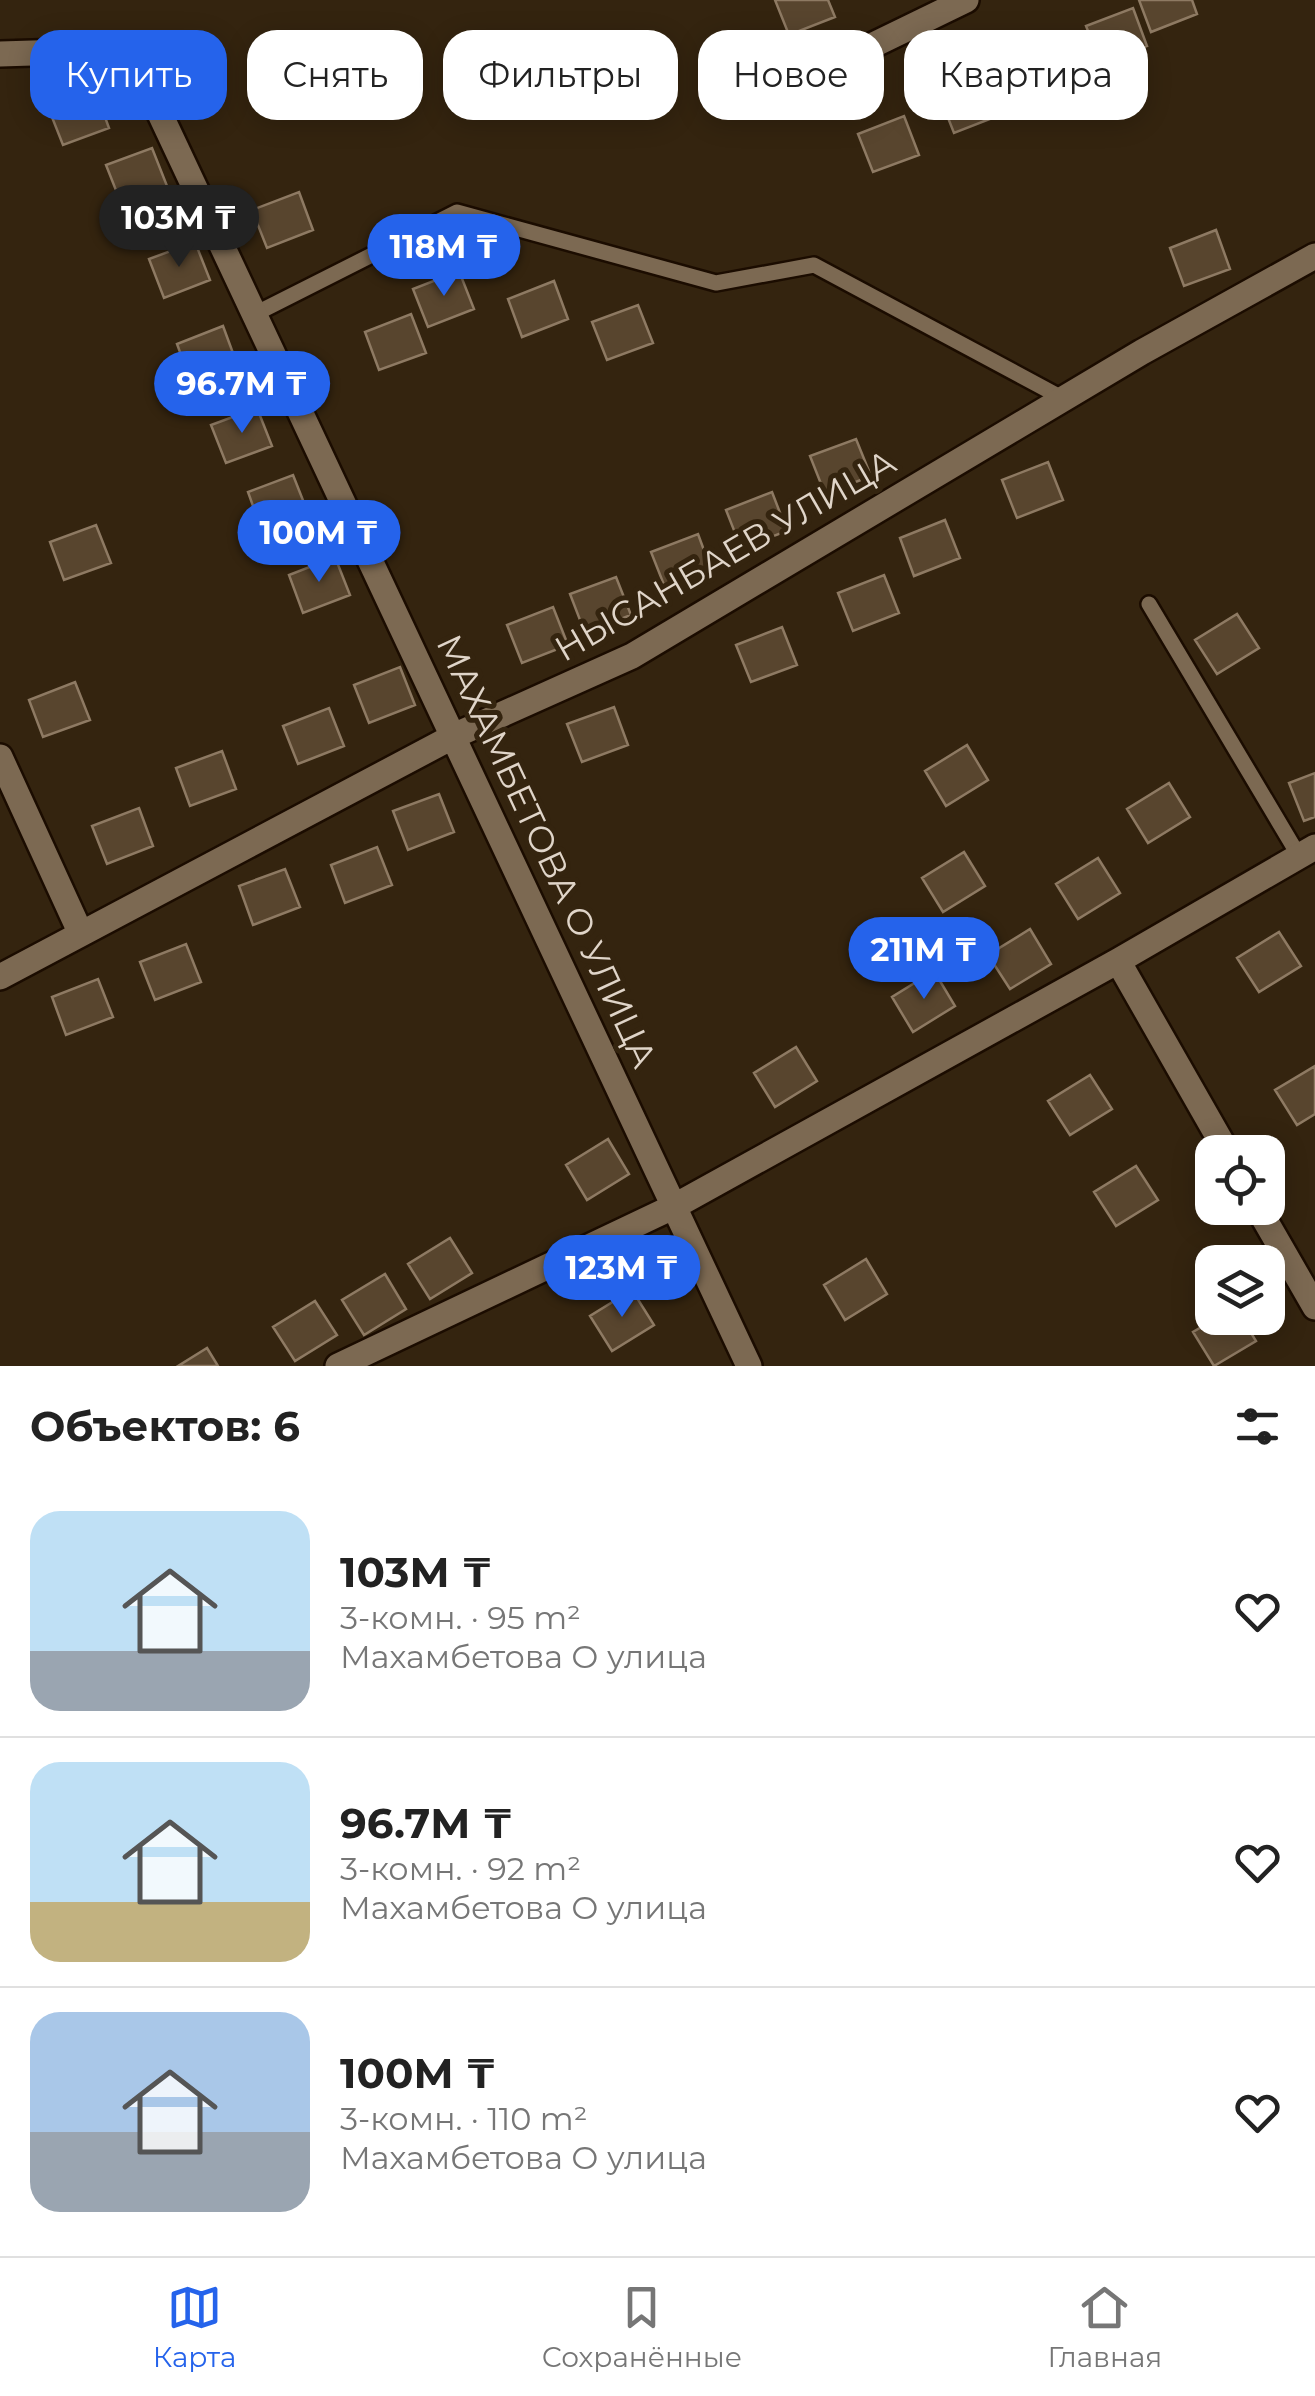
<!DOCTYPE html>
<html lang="ru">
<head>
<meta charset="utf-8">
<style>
	:root { --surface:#fff; --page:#f2f2f2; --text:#222; --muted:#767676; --line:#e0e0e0; --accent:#2563eb }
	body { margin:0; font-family:Montserrat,sans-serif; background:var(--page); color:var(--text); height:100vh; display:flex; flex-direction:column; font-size:38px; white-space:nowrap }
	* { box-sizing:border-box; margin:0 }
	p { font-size:32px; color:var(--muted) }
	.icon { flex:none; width:55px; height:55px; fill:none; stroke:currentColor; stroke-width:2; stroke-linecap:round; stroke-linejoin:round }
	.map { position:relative; height:1366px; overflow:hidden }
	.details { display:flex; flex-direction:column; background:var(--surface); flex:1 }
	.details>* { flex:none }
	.hud { position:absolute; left:30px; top:30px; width:1255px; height:90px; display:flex; gap:20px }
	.fabs { position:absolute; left:1195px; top:1135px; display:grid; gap:20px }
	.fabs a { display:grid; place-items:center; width:90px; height:90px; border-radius:20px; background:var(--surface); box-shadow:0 5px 25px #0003; font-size:50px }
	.price { position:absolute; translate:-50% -85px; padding:0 22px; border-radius:35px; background:var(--accent); color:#fff; font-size:32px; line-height:65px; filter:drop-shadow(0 2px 5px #0008) }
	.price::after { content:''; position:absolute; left:50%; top:60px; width:30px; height:22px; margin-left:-15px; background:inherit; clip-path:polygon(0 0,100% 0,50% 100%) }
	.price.current { background:#222; color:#fff }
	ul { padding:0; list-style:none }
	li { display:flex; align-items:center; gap:30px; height:250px; padding:0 30px }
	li+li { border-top:2px solid var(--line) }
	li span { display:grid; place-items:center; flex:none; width:280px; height:200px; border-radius:30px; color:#555 }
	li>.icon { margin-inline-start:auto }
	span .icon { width:120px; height:120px; fill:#fffc; stroke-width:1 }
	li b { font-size:42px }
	h2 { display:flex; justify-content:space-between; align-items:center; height:120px; padding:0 30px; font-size:42px }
	.pill { padding:0 35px; border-radius:30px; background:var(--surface); box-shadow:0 5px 25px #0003; font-size:35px; line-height:90px }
	.pill.current { background:var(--accent); color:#fff }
	.tab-bar { display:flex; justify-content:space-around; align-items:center; height:140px; border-top:2px solid var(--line); background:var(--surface); font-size:28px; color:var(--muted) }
	.tab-bar a { display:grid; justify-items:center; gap:5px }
	.tab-bar .current { color:var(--accent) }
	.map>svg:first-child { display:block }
</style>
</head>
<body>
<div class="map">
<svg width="1315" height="1366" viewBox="0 0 1315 1366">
	<rect width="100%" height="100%" fill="#34240f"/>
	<path fill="#58452e" stroke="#8e7a63" stroke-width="2.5" d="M775,0H828L835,17L789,35Z
		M1139,0H1192L1197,14L1151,32Z
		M1133,8L1147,46L1101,63L1086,26Z
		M1048,39L1062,77L1016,95L1002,56Z
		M985,77L1000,115L954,133L939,95Z
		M95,90L109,128L63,145L48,107Z
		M904,116L919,155L873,172L858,134Z
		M152,148L167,186L121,203L106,165Z
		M299,192L313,230L267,248L252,210Z
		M1216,230L1230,269L1184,286L1170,248Z
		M195,242L210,280L164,298L149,259Z
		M459,271L474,309L428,327L413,289Z
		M554,281L568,319L522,337L508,299Z
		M638,305L653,343L607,360L592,322Z
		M411,314L426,353L379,370L365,332Z
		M223,326L237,364L191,382L177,344Z
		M257,408L272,446L226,463L211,425Z
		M856,439L871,476L825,494L810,456Z
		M1048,462L1063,500L1017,518L1002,480Z
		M293,475L308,513L262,531L248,492Z
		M772,492L787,531L741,548L726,510Z
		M945,520L960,558L914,576L900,538Z
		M96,525L111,563L64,580L50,542Z
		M698,534L712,572L666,590L651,552Z
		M335,557L350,595L303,613L289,575Z
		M884,575L899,613L853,631L838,593Z
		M616,577L631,615L585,633L570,594Z
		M553,607L568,645L522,663L507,625Z
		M1237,614L1259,648L1217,674L1195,640Z
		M782,627L797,665L751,682L736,645Z
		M400,667L415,705L369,723L354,685Z
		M75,682L90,720L43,737L29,700Z
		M614,707L628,745L582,762L567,724Z
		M329,708L344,746L298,764L283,726Z
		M967,745L988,780L946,806L925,771Z
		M222,751L236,789L190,806L176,768Z
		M1315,773V817L1304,821L1289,783Z
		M1169,783L1190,817L1148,843L1127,809Z
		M439,794L454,832L408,850L393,811Z
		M139,808L153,846L107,864L92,826Z
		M377,847L392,885L345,903L331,865Z
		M964,852L985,886L943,912L922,878Z
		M1098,858L1120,893L1078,919L1056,884Z
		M285,869L300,907L253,925L239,886Z
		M1030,929L1051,964L1010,989L988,955Z
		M1279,932L1301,966L1259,992L1237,958Z
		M186,944L201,982L155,1000L140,962Z
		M934,971L955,1006L913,1032L892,997Z
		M98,979L113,1017L66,1035L52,997Z
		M796,1047L817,1081L775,1107L754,1073Z
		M1315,1066V1114L1297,1125L1275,1090Z
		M1090,1075L1112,1109L1070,1135L1048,1101Z
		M608,1139L629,1174L587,1200L566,1165Z
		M1136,1166L1158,1200L1116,1226L1094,1192Z
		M450,1238L472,1273L430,1299L408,1264Z
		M866,1259L887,1294L845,1320L824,1285Z
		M385,1274L406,1309L364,1335L342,1300Z
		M632,1290L654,1325L612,1351L590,1316Z
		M315,1301L337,1335L295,1361L273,1327Z
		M1217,1318H1242L1256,1341L1214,1366L1193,1332Z
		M207,1348L218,1366H178Z"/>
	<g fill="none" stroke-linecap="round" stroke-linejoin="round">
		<g stroke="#1b0c00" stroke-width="20">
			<path id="lane" d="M255,314L457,212L716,283L814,265L1064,399
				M1149,604L1299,856"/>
		</g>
		<g stroke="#1b0c00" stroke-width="30">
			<path id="street" d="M0,54L130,50L749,1366
				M760,100L966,0
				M0,757L81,934
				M1118,961L1227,1152
				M0,977L456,735L632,656L1142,352L1315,256
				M1258,1208L1315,1307
				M338,1366L675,1206L1118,961L1315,847"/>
		</g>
		<use href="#lane" stroke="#7c6952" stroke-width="15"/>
		<use href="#street" stroke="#7c6952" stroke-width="25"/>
	</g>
	<g text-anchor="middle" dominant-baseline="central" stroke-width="10" stroke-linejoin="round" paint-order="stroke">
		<g font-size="35" fill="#e0d5c9" stroke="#34240f">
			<text transform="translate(725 555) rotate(-30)">НЫСАНБАЕВ УЛИЦА</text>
			<text transform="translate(547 851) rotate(65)">МАХАМБЕТОВА О УЛИЦА</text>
		</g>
	</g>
</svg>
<div class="fabs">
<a><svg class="icon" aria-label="locate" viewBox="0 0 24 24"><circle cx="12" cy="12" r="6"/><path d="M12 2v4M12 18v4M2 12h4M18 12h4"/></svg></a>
<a><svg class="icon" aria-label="layers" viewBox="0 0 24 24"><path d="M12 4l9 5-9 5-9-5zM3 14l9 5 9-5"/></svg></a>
</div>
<b class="price current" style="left:179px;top:270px">103M ₸</b>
<b class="price" style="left:444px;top:299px">118M ₸</b>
<b class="price" style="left:242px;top:436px">96.7M ₸</b>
<b class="price" style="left:319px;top:585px">100M ₸</b>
<b class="price" style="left:924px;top:1002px">211M ₸</b>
<b class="price" style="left:622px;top:1320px">123M ₸</b>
<div class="hud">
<a class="pill current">Купить</a>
<a class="pill">Снять</a>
<a class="pill">Фильтры</a>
<a class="pill">Новое</a>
<a class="pill">Квартира</a>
</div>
</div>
<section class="details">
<h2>Объектов: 6<svg class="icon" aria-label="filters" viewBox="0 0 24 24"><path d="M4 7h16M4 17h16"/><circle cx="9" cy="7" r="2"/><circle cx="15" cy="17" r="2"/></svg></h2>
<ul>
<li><span style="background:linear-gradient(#bfe0f5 70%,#9aa5b1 0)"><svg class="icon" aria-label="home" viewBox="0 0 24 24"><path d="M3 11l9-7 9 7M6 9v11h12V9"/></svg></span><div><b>103M ₸</b><p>3-комн. · 95 m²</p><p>Махамбетова О улица</p></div><svg class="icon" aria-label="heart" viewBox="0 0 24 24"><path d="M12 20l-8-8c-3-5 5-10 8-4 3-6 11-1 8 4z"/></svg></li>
<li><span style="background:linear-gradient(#bfe0f5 70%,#c2b280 0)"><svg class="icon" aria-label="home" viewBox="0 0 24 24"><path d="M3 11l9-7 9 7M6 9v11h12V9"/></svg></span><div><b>96.7M ₸</b><p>3-комн. · 92 m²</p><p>Махамбетова О улица</p></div><svg class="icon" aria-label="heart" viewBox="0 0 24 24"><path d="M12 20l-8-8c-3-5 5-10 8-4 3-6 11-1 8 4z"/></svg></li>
<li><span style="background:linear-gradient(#a9c7e8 60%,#9aa5b1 0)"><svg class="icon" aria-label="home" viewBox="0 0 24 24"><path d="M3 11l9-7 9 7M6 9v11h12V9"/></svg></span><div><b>100M ₸</b><p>3-комн. · 110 m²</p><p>Махамбетова О улица</p></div><svg class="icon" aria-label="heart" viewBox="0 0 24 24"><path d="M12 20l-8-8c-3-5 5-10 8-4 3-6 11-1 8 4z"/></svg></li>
</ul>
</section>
<nav class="tab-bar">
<a class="current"><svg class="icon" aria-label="map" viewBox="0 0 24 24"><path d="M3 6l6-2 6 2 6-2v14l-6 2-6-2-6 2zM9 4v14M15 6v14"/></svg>Карта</a>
<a><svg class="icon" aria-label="saved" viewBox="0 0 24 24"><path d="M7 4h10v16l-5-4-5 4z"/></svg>Сохранённые</a>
<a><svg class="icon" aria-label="home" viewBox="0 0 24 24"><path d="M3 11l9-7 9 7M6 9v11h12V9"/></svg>Главная</a>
</nav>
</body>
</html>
